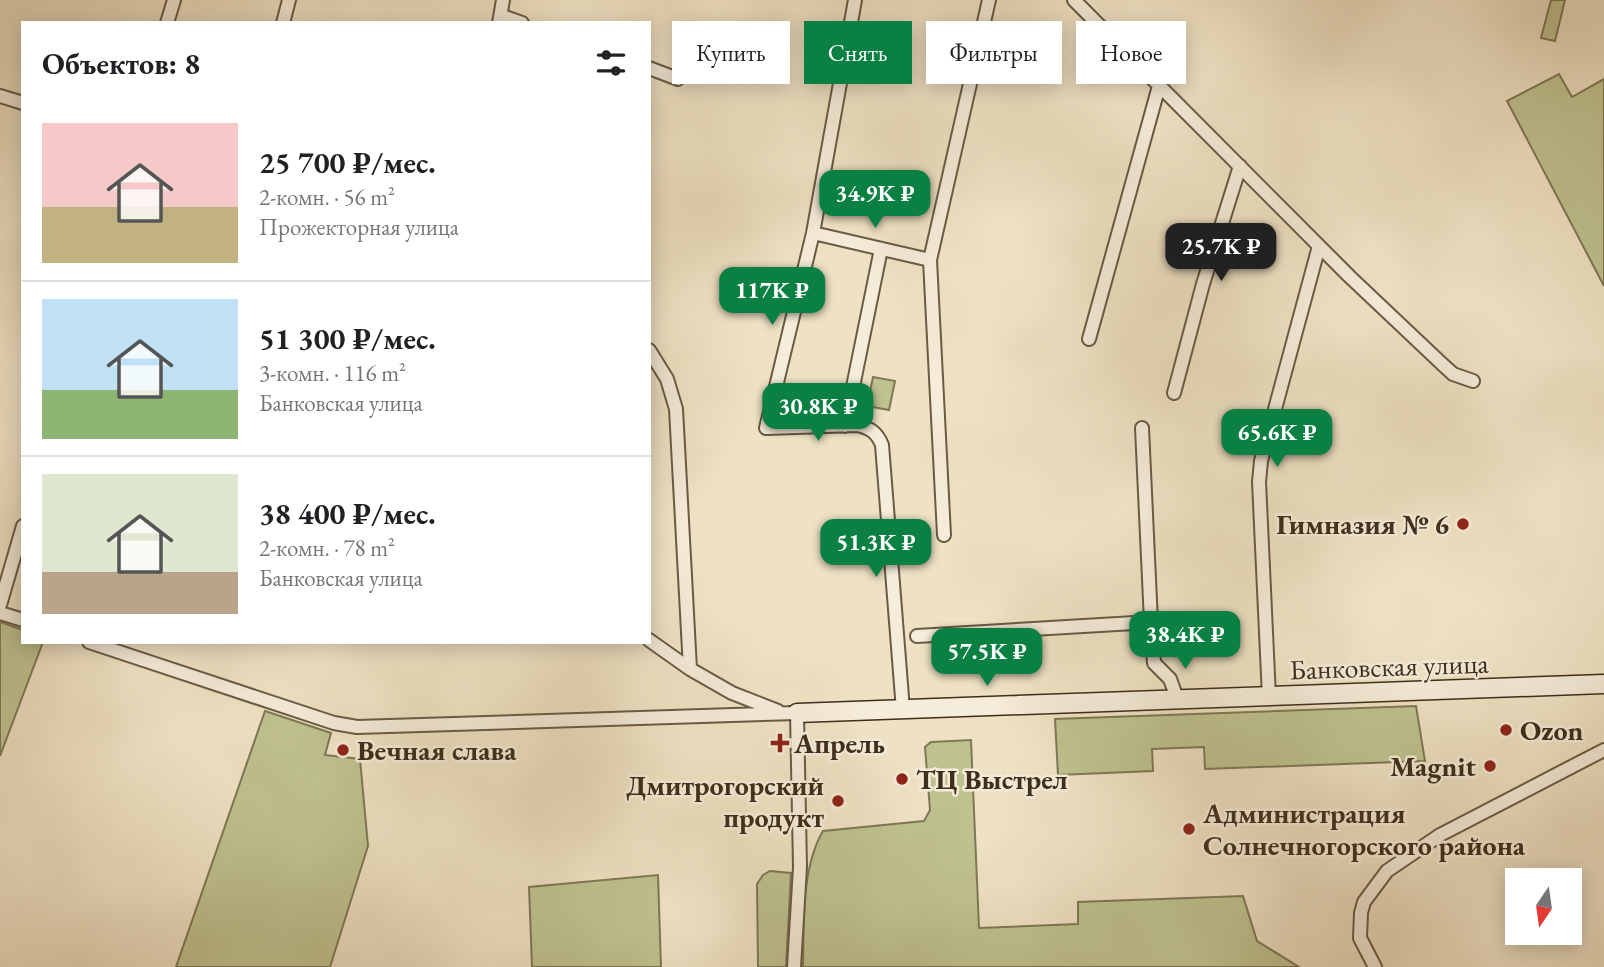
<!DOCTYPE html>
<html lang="ru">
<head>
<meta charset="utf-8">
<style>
	:root { --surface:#fff; --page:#f6f6f6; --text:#202124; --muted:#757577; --line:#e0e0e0; --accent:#0b8043 }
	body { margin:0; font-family:"EB Garamond",serif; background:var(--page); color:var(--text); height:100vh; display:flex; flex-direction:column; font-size:26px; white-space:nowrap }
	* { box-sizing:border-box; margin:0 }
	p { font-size:23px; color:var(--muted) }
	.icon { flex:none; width:38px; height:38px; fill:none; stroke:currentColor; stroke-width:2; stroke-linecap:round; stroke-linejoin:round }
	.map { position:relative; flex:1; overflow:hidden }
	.sheet { position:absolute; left:21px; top:21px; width:630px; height:623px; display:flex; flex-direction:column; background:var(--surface); border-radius:0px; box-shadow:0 4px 18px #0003 }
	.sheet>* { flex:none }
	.top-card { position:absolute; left:672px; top:21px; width:665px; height:63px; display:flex; gap:14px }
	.needle { width:46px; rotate:193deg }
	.tools { position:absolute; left:1505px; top:868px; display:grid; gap:14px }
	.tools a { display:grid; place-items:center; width:77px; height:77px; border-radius:0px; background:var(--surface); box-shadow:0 4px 18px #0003; font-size:35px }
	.price { position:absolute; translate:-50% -60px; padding:0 16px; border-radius:14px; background:var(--accent); color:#fff; font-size:23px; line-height:46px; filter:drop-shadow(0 2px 4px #0008) }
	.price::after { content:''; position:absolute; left:50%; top:42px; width:21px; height:16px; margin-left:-10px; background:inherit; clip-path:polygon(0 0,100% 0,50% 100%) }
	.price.on { background:#222; color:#fff }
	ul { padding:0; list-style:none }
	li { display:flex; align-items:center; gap:21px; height:175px; padding:0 21px }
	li+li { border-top:2px solid var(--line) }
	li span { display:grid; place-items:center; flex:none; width:196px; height:140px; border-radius:0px; color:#555 }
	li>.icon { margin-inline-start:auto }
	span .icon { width:84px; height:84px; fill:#fffc; stroke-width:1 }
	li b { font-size:30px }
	h2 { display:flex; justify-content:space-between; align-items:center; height:84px; padding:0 21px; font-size:30px }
	.tag { padding:0 24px; border-radius:0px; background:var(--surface); box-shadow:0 4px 18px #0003; font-size:24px; line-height:63px }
	.tag.on { background:var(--accent); color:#fff }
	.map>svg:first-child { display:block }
</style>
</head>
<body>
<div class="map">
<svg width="1604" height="967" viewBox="0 0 1604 967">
	<rect width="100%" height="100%" fill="#efe2c4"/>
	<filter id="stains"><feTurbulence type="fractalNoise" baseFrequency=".00286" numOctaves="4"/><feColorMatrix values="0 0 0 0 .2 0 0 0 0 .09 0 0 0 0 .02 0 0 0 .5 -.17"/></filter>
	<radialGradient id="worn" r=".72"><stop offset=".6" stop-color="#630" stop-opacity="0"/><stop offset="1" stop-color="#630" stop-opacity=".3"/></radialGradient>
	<path fill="#bfc290" stroke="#7e7855" stroke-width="2" d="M1551,0H1565L1555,41L1541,38Z
		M1559,74L1572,97L1604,79V286L1507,101Z
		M873,377L895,381L889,410L867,406Z
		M0,622L23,630V642H43L0,756Z
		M1416,706L1425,761L1205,769L1204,747L1152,749L1153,771L1058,775L1055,719Z
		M265,711L331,733L325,755L360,759L368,846L330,967H176Z
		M971,740L979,928L1078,924V902L1243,896L1257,941L1299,967H803C804,925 801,868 823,831L924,821L930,810L925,747L931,742Z
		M770,871L791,873L786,967H758L757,884L763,875Z
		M658,875L661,967H532L529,887Z"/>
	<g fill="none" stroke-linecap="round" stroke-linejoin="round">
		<g stroke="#6a5b44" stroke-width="16">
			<path id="street" d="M855,0L813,233L766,428L857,425C871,428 877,433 882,445L903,710
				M1074,0L1349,276L1441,363L1453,374L1473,381
				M502,16L522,23
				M167,23L174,0
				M283,23L289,0
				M499,23L503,0
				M649,68L678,79
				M0,96L23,103
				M813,233L930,260
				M1089,339L1159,86
				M649,350L667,379L676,409L690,669
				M1174,393L1203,284L1240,166
				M845,426L881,249
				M1142,428L1151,622
				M944,535L930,260L989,0
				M0,605L23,526
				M0,613L23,620
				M917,636L1151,622L1154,663L1170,679L1178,701
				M649,640L690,669L732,693L778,711
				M89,642L334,723L357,727L797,713L800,867L794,967
				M1269,697L1259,482L1261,461L1319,246
				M1375,967L1360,938L1361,913L1364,902L1387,871L1440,835L1604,750"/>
		</g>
		<g stroke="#3e2e1a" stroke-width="21">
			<path id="secondary" d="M797,713L1604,684"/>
		</g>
		<use href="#street" stroke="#f5ecd9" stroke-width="12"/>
		<use href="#secondary" stroke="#f5ecd9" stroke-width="18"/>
	</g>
	<g fill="#8f2418" stroke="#f5ecd9" stroke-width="2.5">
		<circle cx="1463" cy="524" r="7"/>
		<circle cx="1506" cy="730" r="7"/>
		<path d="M776.5 732.5h7v7h7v7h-7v7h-7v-7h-7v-7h7z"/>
		<circle cx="343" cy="750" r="7"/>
		<circle cx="1490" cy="766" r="7"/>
		<circle cx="902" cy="779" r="7"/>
		<circle cx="838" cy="801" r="7"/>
		<circle cx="1189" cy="829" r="7"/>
	</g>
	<g text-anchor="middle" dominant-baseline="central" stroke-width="5" stroke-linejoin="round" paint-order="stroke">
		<g font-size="28" font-weight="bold" fill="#3e2e1a" stroke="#f5ecd9" text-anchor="start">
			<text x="1449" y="524" text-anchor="end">Гимназия № 6</text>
			<text x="1520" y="730">Ozon</text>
			<text x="794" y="743">Апрель</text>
			<text x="357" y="750">Вечная слава</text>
			<text x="1476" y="766" text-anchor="end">Magnit</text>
			<text x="916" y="779">ТЦ Выстрел</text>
			<text x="824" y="785" text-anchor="end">Дмитрогорский<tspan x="824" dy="32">продукт</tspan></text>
			<text x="1203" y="813">Администрация<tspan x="1203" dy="32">Солнечногорского района</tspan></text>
		</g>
		<g font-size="28" fill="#3e2e1a" stroke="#f5ecd9">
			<text transform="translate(1389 666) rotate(-2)">Банковская улица</text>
		</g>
	</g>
	<rect width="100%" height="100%" filter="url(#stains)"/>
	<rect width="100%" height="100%" fill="url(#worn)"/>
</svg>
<div class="tools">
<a><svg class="needle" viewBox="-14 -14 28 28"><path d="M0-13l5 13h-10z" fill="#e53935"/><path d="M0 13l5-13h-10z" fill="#757577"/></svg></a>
</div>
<b class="price" style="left:875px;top:230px">34.9K ₽</b>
<b class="price on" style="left:1221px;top:283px">25.7K ₽</b>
<b class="price" style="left:772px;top:327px">117K ₽</b>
<b class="price" style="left:818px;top:443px">30.8K ₽</b>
<b class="price" style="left:1277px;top:469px">65.6K ₽</b>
<b class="price" style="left:876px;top:579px">51.3K ₽</b>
<b class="price" style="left:1185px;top:671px">38.4K ₽</b>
<b class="price" style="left:987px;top:688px">57.5K ₽</b>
<div class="top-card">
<a class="tag">Купить</a>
<a class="tag on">Снять</a>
<a class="tag">Фильтры</a>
<a class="tag">Новое</a>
</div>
<section class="sheet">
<h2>Объектов: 8<svg class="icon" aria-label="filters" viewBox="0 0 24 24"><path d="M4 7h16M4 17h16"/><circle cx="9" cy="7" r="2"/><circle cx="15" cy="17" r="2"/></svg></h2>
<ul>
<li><span style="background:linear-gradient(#f6c9c9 60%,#c2b280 0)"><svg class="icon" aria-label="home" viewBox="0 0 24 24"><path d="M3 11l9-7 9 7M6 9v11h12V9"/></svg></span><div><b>25 700 ₽/мес.</b><p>2-комн. · 56 m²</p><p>Прожекторная улица</p></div></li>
<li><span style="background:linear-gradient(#bfe0f5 65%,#8fb573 0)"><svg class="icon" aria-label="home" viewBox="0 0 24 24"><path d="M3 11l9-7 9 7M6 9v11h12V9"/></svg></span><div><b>51 300 ₽/мес.</b><p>3-комн. · 116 m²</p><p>Банковская улица</p></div></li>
<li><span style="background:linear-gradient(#dfe7d0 70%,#b9a48a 0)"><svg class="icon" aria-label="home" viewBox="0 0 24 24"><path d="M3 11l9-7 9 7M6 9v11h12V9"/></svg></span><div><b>38 400 ₽/мес.</b><p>2-комн. · 78 m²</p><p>Банковская улица</p></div></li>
</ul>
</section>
</div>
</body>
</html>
